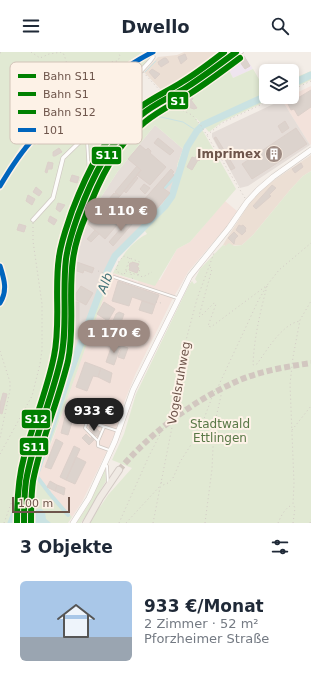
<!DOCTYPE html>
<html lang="de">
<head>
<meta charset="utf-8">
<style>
	:root { --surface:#fff; --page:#f2f2f3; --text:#1f2937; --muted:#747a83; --accent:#9d8a82 }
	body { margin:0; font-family:"DejaVu Sans",sans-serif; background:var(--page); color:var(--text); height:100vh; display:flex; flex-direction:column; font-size:15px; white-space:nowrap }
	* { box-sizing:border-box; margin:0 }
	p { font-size:13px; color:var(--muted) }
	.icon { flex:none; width:22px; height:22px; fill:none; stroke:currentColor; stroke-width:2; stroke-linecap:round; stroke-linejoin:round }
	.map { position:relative; height:471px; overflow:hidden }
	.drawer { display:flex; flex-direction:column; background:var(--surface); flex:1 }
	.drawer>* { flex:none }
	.buttons { position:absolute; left:259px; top:12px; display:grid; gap:8px }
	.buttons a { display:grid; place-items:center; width:40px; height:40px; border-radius:6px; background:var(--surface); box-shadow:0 2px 6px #0003; font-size:20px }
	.scale { position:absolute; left:12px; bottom:10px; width:58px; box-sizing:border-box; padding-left:4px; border:2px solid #6e554b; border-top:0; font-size:11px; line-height:14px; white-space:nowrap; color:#6e554b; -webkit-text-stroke:3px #fdf2e7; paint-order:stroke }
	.price { position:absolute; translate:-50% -34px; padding:0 9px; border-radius:14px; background:var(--accent); color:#fff; font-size:13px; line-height:26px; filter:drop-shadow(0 1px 2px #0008) }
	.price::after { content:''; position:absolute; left:50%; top:24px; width:12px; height:9px; margin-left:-6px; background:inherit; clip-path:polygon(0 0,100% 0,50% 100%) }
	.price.current { background:#222; color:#fff }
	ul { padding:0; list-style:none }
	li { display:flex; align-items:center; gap:12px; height:100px; padding:0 20px }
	li span { display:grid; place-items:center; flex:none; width:112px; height:80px; border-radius:6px; color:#555 }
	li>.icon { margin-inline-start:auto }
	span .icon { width:48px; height:48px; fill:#fffc; stroke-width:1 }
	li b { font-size:17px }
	h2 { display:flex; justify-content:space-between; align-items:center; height:48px; padding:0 20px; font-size:17px }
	header { display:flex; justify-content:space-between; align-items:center; height:52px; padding:0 20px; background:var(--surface); font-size:18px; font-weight:800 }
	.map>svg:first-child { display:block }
</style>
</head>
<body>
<header><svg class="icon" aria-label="menu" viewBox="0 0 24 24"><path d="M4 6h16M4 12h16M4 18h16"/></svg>Dwello<svg class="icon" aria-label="search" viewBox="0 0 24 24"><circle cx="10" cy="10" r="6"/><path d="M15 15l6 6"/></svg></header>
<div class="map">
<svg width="311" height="471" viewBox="0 0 311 471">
	<rect width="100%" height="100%" fill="#f3ede7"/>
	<path fill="#ecdfd4" d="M184,0H231L186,31L166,43L144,20L158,5L177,3Z
		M311,103V119L303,124L290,138L253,183L242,193L225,194L223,193L227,186L253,146L264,135Z"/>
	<path fill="#f3e2db" d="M311,34V92L310,93L282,48L288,45H292V43Z
		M225,149L237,159L227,174L188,220L172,248L135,323L123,353L115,381L107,399L82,450L72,465L51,442L38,423L53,387L97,262L113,221L138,230L139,228H160L177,197L190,190Z"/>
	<path fill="#e5ddd8" d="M282,48L310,93L248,134L240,136L212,85V81Z
		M155,73L183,97L177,113V117L178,118L171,142L155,161L113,203L103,223L73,306L68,304L70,286L71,246L69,208H71L81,176L118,119Z"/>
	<path fill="#efe5ef" d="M244,2L253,17L233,26L227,14L237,5Z"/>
	<path fill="#e1e9d3" d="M0,0H143L112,20L42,74L20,95L0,129Z
		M148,6L150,7C139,20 125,29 113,41C104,51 98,64 91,76L93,81L117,42L125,36L144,56L123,75L104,98L102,97L88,123L89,124C78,153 64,183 62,214C59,243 64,272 59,300C53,336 37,376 26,411C16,427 18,453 18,471H0V139C10,122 20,106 33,91L37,93L44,80L66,62L137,10Z
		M227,14L233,26L253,17L266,39V45H275L222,70L209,80L195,65L236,137L190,190L177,197L155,234L113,221C120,206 132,189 147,182L145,179L148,172L174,145L182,117L177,113L183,97L155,73L118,119L81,176L73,203L70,202C82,153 104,91 149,63C159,56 168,59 178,54L176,53L183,43Z
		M311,19V28L292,37V27Z
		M311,119V471H89L97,455H100L108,443L132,416L112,408L124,382L136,342L189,233L192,229L194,232L197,230L195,227L200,217L223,193L225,194L229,191L234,194L242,193L253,183L290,138L303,124Z
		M103,223L111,226C86,291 65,358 38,423L51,442L72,465L68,471H26V441L32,409L44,387L51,369L68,304L73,305Z
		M105,417L106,429L100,439L98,445L81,471H76L87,455Z"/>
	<path fill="#cae2e2" d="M41,457L45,460L46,467L51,471H30L32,461L35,458Z"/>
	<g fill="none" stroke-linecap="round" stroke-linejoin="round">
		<path stroke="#cae2e2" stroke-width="1" d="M145,20L156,9
			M112,51L120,40L126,38
			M140,56L126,41V38L132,30L142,22
			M152,63L183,70L197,79"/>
		<path stroke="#cae2e2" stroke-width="4" d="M164,136L179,120
			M147,157V166L149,169
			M35,422L50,442L68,463"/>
		<path stroke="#cae2e2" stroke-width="7" d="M292,32L311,23
			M11,471L17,456L30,439L68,326L108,218L115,204L165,154L172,144L187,95L197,79L203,73L266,44"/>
	</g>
	<path fill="#dcd3cd" stroke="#dcd0ca" d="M185,2L187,7L181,12L178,5Z
		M244,4L250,14L245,17L242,13L239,7Z
		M164,6H166L169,10L161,15L160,13H159L158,10Z
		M152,17L160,22L155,27L149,20Z
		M311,38V55L298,64L294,57L291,58L288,52Z
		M191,43L193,47L191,48L197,56L194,57L185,54L187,47Z
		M285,69L289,76L282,81L278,74Z
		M296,76L307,92L252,127L242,112Z
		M216,85L235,116L231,118L214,86Z
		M158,86L174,99L170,103L154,91Z
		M140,93L146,98L148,96L151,99L150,101L166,115L150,133L137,123L141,118L128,107Z
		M59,96L62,100L55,104H53V100Z
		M199,100L203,102L199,109L198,108L192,118L187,115L192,105L195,106Z
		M48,110L53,111L52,117H48L47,121L45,120Z
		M301,111L303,115L295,121L292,117Z
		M137,114L141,118L120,144L115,140Z
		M171,117L174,120L172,121L174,123L163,136L170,141L154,160L142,150Z
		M72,123L79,125L77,131L70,129Z
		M136,124L138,126L126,141L124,139Z
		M144,132L150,136L145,142L140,137Z
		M272,133L276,136L269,143L271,144L256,157L253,154Z
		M36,135L42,140L39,144L33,140Z
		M114,141L115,142L116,141L120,144L115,149L128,160L105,187L88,172Z
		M28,143L35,147L32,153L26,149Z
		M58,151L65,153L60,160L56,157Z
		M134,160L140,164L137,170L130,166Z
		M50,164L57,168L54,173L48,169Z
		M129,167L133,171L113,194L109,190Z
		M19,172L26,174L24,180L17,178Z
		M239,173L241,174L243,173L246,176L245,178L246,179L242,183L236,178Z
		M95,178L99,182L91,190L87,187Z
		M234,180L238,184L235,187L234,192L228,186Z
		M71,208L94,216L92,221L84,218L83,221L71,217Z
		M132,210L139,212L137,215L139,216L137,221L129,218L130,215L129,214L130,211H132Z
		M118,229L159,243L155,253L132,245L129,254L112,249Z
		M81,234L93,241L86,253L73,246Z
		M142,249L155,253L152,262L139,258Z
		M72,250H79V287H73Z
		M104,250L115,257L108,269L97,262Z
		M119,260L124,262L118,279L110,276L116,262Z
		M137,275L143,278L139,289L133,286Z
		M113,290L121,293L114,313L106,310Z
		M122,294L128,296L124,307L118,305L121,297L120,296Z
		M85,310L101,316L98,325L93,324L87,339L76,335Z
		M101,316L112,321L110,331L98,325Z
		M3,341L7,342L2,362L0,361V352Z
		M87,348L90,349V351L105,355L106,352L110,353L106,366L102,365V364L84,360Z
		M65,365L73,367L68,383L61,381Z
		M91,371L100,380L98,385L96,383L93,389L91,386L93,380L89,376Z
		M86,382L93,389L89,393L82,386Z
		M56,387L63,391L51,417L45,415Z
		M74,394L80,397L66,428L60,425Z
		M76,405L86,410L75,432L66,428Z
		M50,429L57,433L55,439L47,435Z
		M57,433L65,436L64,443L55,439Z"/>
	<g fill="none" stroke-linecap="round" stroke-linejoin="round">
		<path stroke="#d2c7c0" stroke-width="6" stroke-dasharray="6 3" stroke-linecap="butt" d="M119,418C149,383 187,353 229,333C254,320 284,315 311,311"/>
		<g stroke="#d0c9c3" stroke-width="3.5">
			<path id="service" d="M169,51L201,30L242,0
				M85,85L87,88L89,122
				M114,225L177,246
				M104,375L98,389L85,376L87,369L118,379
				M98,389V394L109,398
				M105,413L107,414L108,432"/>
		</g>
		<g stroke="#d0c9c3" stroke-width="5">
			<path id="minor" d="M33,168L53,146L63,106L93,77L107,52L115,42L138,22L150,9L153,5L152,1"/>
		</g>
		<g stroke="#d2cac4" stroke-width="6">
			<path id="secondary" d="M0,134C11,115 24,95 40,80C57,63 77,50 96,36C115,23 132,9 153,0
				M0,214C4,227 9,239 0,251
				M73,471L89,446L115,389L133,338L190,224L229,176L247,150L258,138L273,125L311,98"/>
		</g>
		<g stroke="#d3cac5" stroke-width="8">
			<path id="primary" d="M86,471L100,446L119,418"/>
		</g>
		<path stroke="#d3cbc6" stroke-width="1" stroke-dasharray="1 3" stroke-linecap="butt" d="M31,0L40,6L49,2L62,0C67,5 64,14 74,16L79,10L83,13L86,14L83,23L84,27L90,19L102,18L109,10L118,9L120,4L118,0
			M0,1L2,0
			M143,20L164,43L159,47
			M292,38L311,29
			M162,52L166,50
			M172,53L192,63L200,72L245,146
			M127,81L139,89
			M207,83L222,71L277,45
			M135,154L144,161H153
			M130,206L124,223L116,219L119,209L124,204L140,210
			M210,215L212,217L199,264L200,265L214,251L216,252L208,274L211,275L266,234
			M98,219L112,224
			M126,219L143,225L152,220
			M131,222L133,228
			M138,223L140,217
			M267,234C260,261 254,286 253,313L257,312C267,298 282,272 300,269
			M156,250L161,251
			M0,299L10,330V338L0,386
			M292,378L311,354
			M0,402L32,344L40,312L42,298V252L33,189V171
			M161,430L163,433L168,431L173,426L180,410L199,380L214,340L217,337L258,249L268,232L279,218L311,191
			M4,471L23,419L35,402L47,375L66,306L69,291V279L68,208L71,195L84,153L103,112L120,87L145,64L167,52
			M28,471L30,462L33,457
			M119,471L149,404L175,353
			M126,471L160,434
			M153,471L183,320L185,292L197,247L214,201
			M205,471L212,417L214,374L221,344V340L218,337
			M278,471C281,464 285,456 292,453
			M293,471L295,456L293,452L294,431L290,332L293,305L300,268L311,249
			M310,471L311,467"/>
		<use href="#service" stroke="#fdfcfb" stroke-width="2"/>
		<use href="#minor" stroke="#fdfcfb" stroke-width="3.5"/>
		<use href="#secondary" stroke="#fdfcfb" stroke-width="5"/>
		<use href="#primary" stroke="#f0eae4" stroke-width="6"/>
		<g stroke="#fdf2e7" stroke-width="8">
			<path id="bus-1" d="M0,134C10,117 20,101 34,86C53,65 77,49 101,33C118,21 134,9 153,0
				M0,214C4,227 8,238 0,251"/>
		</g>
		<use href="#bus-1" stroke="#0065bd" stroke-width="5"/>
		<g stroke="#fdf2e7" stroke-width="9">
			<path id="rail-1" d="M24,471C24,457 24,443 26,429C33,387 52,348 61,306C68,273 62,240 66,207C68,192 73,177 78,163C92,126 109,90 140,64C154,52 171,45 187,35C204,24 220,12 236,0"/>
		</g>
		<g stroke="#fdf2e7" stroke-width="9">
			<path id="rail-2" d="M31,471C31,457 31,443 33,429C41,388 58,350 68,309C75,275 68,241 73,207C75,192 80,177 86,163C99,128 115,94 145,70C159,58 176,51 191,41C208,30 224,18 240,6"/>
		</g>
		<g stroke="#fdf2e7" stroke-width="9">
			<path id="rail-3" d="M17,471C17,449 18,427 24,405C33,371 47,339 54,304C61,271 54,238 59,205C61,189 67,174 72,159C87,120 105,82 139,56C152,46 168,39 182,30C197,21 211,10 224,0"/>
		</g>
		<use href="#rail-1" stroke="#008000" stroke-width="6"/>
		<use href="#rail-2" stroke="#008000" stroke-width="6"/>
		<use href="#rail-3" stroke="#008000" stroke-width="6"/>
	</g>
	<defs>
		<g id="building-disc" transform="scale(0.9)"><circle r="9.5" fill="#9d8a82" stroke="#fdf2e7"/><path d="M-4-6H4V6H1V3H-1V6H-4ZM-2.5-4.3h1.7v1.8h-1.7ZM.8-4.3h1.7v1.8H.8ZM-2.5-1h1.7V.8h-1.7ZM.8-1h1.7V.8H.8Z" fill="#fff"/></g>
	</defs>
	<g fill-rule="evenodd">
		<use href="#building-disc" x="274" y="102"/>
	</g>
	<g text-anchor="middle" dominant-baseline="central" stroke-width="4" stroke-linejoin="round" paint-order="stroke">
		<g font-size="12" font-weight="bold" fill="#6e554b" stroke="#fdf2e7" text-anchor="end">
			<text x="261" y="102">Imprimex</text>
		</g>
		<g font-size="12" fill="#6e554b" stroke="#fdf2e7">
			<text transform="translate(179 331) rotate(-80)">Vogelsruhweg</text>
		</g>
		<g font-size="12" fill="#597847" stroke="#fdf2e7">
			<text x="220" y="372">Stadtwald<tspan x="220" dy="14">Ettlingen</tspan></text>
		</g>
		<g font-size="13" font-style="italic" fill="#447379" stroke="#fdf2e7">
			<text transform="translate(105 231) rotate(-69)">Alb</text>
		</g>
	</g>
	<rect x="10" y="10" width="132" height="82" rx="6" fill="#fdf2e7" stroke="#d2c3b8" stroke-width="1"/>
	<rect x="18" y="22" width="18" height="4" fill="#008000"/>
	<rect x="18" y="40" width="18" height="4" fill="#008000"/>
	<rect x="18" y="58" width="18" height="4" fill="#008000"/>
	<rect x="18" y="76" width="18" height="4" fill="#0065bd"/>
	<g font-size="11" fill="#6e554b">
		<text x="43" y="28">Bahn S11</text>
		<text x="43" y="46">Bahn S1</text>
		<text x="43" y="64">Bahn S12</text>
		<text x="43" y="82">101</text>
	</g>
	<g stroke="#fdf2e7" stroke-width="1.5">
		<rect x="167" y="39" width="22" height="19" rx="4" fill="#008000"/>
		<rect x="91" y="94" width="31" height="19" rx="4" fill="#008000"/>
		<rect x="21" y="357" width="30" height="20" rx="4" fill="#008000"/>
		<rect x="19" y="385" width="30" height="19" rx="4" fill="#008000"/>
	</g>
	<g font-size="11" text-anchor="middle" font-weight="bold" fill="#fff">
		<text x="178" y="53">S1</text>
		<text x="107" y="107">S11</text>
		<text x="36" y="371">S12</text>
		<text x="34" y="399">S11</text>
	</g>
</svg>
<div class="buttons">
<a><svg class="icon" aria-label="layers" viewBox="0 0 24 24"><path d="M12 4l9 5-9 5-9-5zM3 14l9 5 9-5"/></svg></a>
</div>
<div class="scale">100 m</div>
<b class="price" style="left:121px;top:180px">1 110 €</b>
<b class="price" style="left:114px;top:302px">1 170 €</b>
<b class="price current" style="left:94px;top:380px">933 €</b>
</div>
<section class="drawer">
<h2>3 Objekte<svg class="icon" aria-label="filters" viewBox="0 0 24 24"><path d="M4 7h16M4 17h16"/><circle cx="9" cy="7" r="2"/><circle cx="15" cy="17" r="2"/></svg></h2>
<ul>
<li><span style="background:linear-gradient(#a9c7e8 70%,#9aa5b1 0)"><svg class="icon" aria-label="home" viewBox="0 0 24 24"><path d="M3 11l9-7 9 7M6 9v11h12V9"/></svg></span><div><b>933 €/Monat</b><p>2 Zimmer · 52 m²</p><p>Pforzheimer Straße</p></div></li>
</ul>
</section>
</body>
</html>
